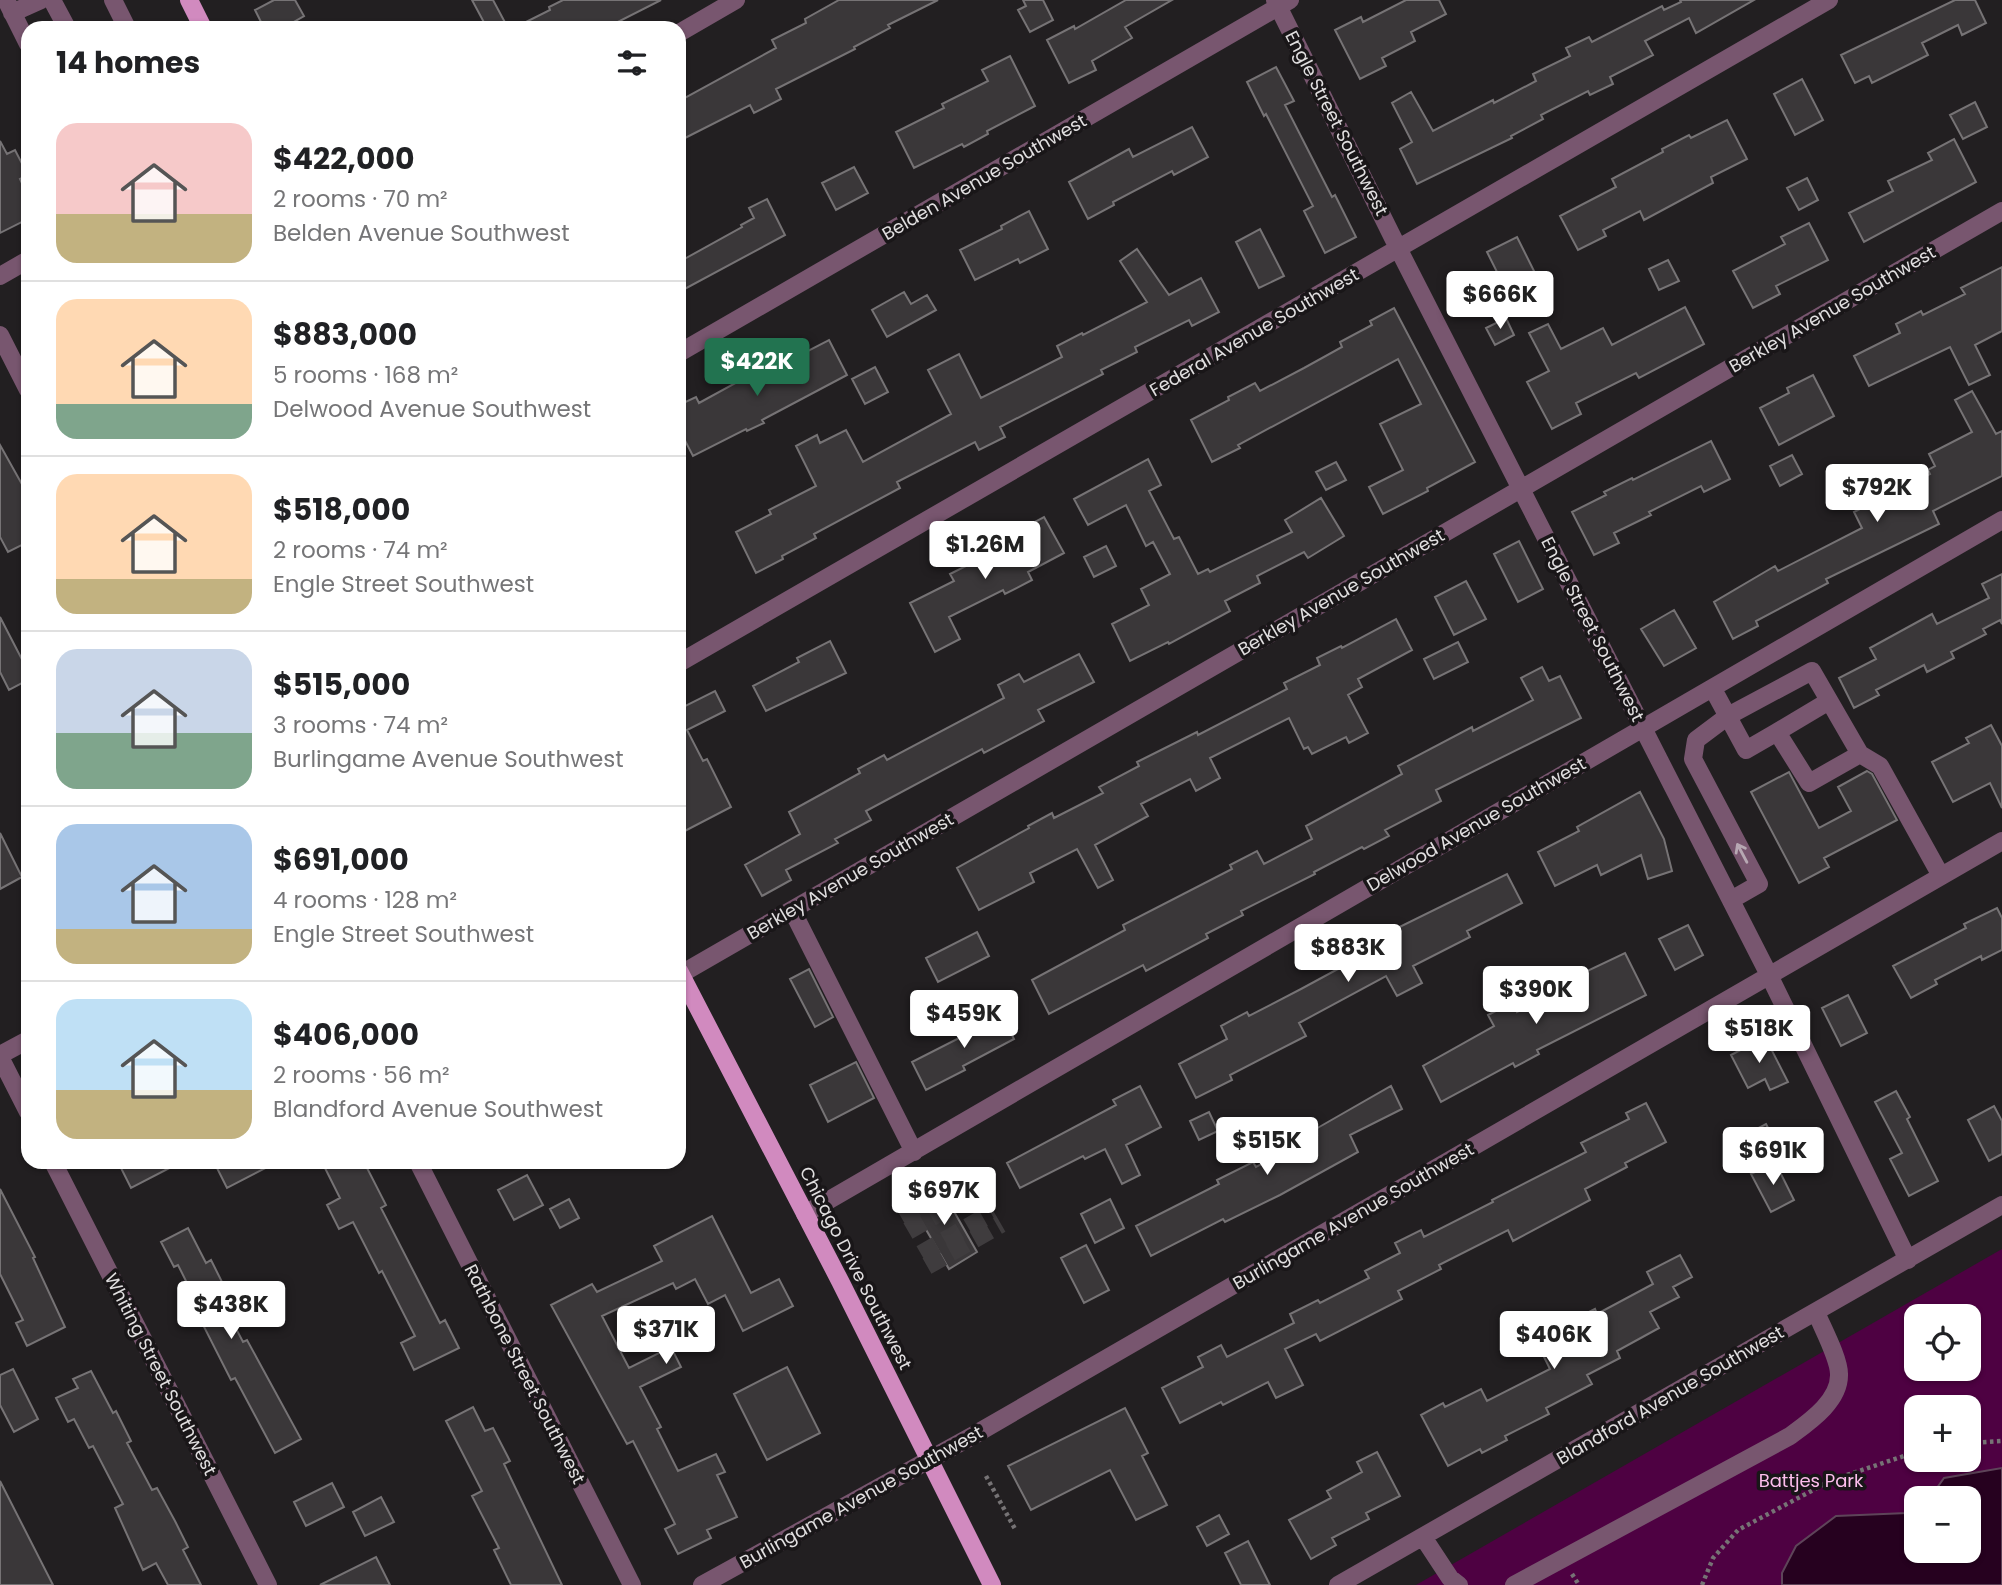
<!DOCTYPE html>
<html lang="en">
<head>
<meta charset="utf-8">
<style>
	:root { --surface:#fff; --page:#f6f6f6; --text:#202124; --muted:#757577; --line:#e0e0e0; --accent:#227350 }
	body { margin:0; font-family:Poppins,sans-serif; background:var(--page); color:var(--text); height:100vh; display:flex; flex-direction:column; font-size:26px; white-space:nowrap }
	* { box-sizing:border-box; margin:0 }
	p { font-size:23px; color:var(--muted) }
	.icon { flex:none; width:38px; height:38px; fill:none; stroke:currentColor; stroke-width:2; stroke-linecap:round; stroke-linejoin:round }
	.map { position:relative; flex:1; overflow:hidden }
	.side { position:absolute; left:21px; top:21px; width:665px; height:1148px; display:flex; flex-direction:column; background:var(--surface); border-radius:21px; box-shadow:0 2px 5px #0004 }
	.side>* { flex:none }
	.tools { position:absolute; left:1904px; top:1304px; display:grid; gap:14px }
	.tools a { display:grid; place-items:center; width:77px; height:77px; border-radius:14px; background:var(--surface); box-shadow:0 2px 5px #0004; font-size:35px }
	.price { position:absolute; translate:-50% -60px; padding:0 16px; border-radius:7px; background:#fff; color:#222; font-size:23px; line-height:46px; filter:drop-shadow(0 2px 4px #0008) }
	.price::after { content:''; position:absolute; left:50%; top:42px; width:21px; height:16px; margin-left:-10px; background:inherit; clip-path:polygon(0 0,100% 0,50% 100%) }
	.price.current { background:var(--accent); color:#fff }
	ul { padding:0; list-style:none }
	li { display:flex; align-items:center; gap:21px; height:175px; padding:0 35px }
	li+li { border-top:2px solid var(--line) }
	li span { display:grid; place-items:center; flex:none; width:196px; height:140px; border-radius:21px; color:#555 }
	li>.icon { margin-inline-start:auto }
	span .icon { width:84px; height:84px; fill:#fffc; stroke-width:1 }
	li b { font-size:30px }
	h2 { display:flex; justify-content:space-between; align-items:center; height:84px; padding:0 35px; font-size:30px }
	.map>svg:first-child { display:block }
</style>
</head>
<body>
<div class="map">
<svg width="2002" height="1585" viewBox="0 0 2002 1585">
	<rect width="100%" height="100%" fill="#221f21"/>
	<path fill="#4e0142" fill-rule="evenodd" d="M2002,1249V1585H1416ZM1916,1316H1969V1368H1916ZM1916,1407H1969V1460H1916ZM1916,1498H1969V1550H1916Z"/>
	<path fill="#26011f" stroke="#5e4459" stroke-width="2" d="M2002,1468V1585H1782V1573L1796,1546L1836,1516L1907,1513L1916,1506V1550H1969V1498H1927L1934,1492L1944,1478Z"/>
	<path fill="#3a3739" stroke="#767375" stroke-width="2" d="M274,0H295L304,16L283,28H264L255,10Z
		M472,0H493L508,28H487Z
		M563,0H661L606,28H514L550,10L549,7Z
		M839,0H938L888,25L890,28L854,47L855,49L776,89L781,99L754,113L750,105L679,141V101L776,48L772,40L806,23L805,19Z
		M1023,0H1043L1053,20L1030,32L1018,10L1026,6Z
		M1126,0H1172L1125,27L1132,38L1092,61L1096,70L1069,83L1047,40L1074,26L1075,29Z
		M1406,0H1439L1446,14L1411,32L1415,41L1382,58L1386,66L1360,79L1335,30L1361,17L1363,22Z
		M1680,0H1754L1696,33L1689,18L1645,41L1653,55L1610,77L1613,84L1590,95L1588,91L1541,115L1543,119L1511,136L1512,138L1417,184L1400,149L1412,142L1392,103L1411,92L1433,131L1493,100L1494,103L1536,81L1533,74L1570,56L1566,48L1589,37L1592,42L1662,6L1664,10L1681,2Z
		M1955,0H1975L1986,23L1962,35L1958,25L1922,43L1928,55L1872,83L1869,76L1855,83L1841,55Z
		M1010,56L1035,106L987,131L988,134L964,147L962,144L914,168L896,132L944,108L942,104L988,81L982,70Z
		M1276,67L1294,101L1285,105L1332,197L1335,195L1356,237L1325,253L1304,211L1313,206L1266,114L1264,116L1247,82Z
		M1802,79L1823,120L1795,135L1774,94Z
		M1975,102L1987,127L1963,139L1950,115Z
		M1727,120L1747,159L1711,177L1713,183L1644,220L1640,211L1603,230L1606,236L1578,250L1560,216L1616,187L1612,179L1663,152L1662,149L1689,135L1691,138Z
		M1192,127L1208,157L1174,175L1172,171L1113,202L1114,205L1088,219L1069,182L1129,149L1133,157Z
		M1954,139L1976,182L1864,242L1849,213L1893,191L1888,181L1932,160L1928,153Z
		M0,141L7,154L15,150L28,175L20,179L28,196V219L0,233Z
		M854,167L868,193L836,210L822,183Z
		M1807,178L1818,200L1799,210L1787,188Z
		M767,199L785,235L679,292V262L742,227L741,225L754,218L749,208Z
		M1029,211L1048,249L1020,263L1018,259L975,280L960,250L1002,229L1001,226Z
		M1809,223L1828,260L1776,286L1780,294L1753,308L1733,271L1785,244L1781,237Z
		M1260,229L1284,276L1259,288L1236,242Z
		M1517,237L1536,275L1506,290L1487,252Z
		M1137,249L1169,295L1201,278L1219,312L1192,326L1189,320L1135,347L1137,352L1101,370L1103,374L1000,427L1005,437L979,450L975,442L897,482L900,488L814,534L816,538L782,556L783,559L756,573L736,532L771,514L769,510L816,486L796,446L817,435L820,443L846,430L863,462L951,414L928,370L959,354L981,398L1062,357L1057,346L1082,333L1083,335L1147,302L1120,261Z
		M1668,260L1679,281L1659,290L1649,269Z
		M2002,267V331L1975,345L1990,375L1969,385L1950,347L1869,386L1854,356L1900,333L1896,324L1921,311L1923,315L1965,294L1961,288Z
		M904,292L911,304L927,295L936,310L887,337L872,310Z
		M1685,307L1704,344L1639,378L1636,373L1576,403L1581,414L1552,429L1527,382L1549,371L1529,333L1548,324L1561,349L1603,328L1612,345Z
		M1394,308L1475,462L1427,488L1428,491L1383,514L1369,487L1403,470L1380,424L1421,404L1398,359L1238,445L1240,448L1212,462L1191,420L1229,400L1228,397L1255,383L1260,391L1304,368L1342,347L1340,342L1372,325L1370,321Z
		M1506,318L1514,335L1495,345L1486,328Z
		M829,340L847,375L762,420L764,423L747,431L746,429L693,456L679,429V405L696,397L699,403L774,362L777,367Z
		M875,367L888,392L865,404L852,379Z
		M1813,375L1834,416L1779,445L1760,408L1789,393L1787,388Z
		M1972,391L1996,434L2002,431V476L1933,511L1939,524L1826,579L1828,583L1756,621L1758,626L1733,639L1714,602L1775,566L1778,571L1862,528L1854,512L1930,474L1928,470L1935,466L1929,454L1972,432L1955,400Z
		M1711,441L1730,479L1704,492L1701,486L1649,512L1651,515L1614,533L1619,543L1594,555L1572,512L1606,495L1604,492L1632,478L1633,480Z
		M0,445L28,495V542L8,552L0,537Z
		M1792,455L1802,474L1780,486L1770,466Z
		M1148,459L1161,485L1149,491L1174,539L1179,537L1198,574L1208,569L1210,572L1292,532L1285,520L1321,498L1344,536L1308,558L1304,552L1257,576L1260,583L1225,601L1230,611L1169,644L1168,642L1130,661L1112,624L1149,605L1141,589L1170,574L1153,542L1146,546L1126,505L1088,525L1074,499Z
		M1336,462L1346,480L1326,490L1316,472Z
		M1044,517L1064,553L1028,572L1032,580L1005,594L1003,590L949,617L960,639L935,652L910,603L954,581L950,574L1024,537L1020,530Z
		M1519,541L1543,589L1518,602L1494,554Z
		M1106,546L1116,566L1094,577L1084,557Z
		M2002,574V624L2000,620L1983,629L1986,634L1951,652L1954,658L1927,672L1924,665L1876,690L1879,695L1854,708L1839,678L1876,659L1870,648L1932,614L1937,624L1989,598L1982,584Z
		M1466,581L1486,619L1454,635L1435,597Z
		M1674,610L1696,648L1664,666L1641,629Z
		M0,617L28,671V680L9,690L0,672Z
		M1396,619L1412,650L1358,679L1362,687L1348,695L1368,733L1349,743L1346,737L1312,754L1308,747L1304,749L1289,718L1210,758L1220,778L1196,791L1190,779L1141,804L1148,816L1095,845L1113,880L1098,888L1077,849L1030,873L1034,882L979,910L957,868L1029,828L1028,826L1052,813L1054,818L1103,793L1099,787L1139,766L1137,762L1197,732L1198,735L1287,689L1284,683L1320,665L1317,658L1341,646L1342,648Z
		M830,641L846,673L766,711L753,686L799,662L797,658Z
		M1458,642L1468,662L1434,679L1424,659Z
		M1079,654L1094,682L1038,710L1044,721L984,753L982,749L866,811L871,820L835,839L838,843L786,870L791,880L762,896L745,865L800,834L789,812L860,773L858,769L884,755L887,760L1004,698L998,685L1019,674L1024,682Z
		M1542,667L1549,681L1560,676L1581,718L1436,790L1441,801L1385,830L1389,836L1364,849L1362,847L1314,872L1315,874L1241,911L1243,915L1206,934L1208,938L1146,971L1143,965L1049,1014L1032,980L1125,930L1123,925L1232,869L1230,865L1257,851L1264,864L1312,839L1306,826L1402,774L1398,766L1472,727L1473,731L1533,700L1521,678Z
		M715,691L725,711L687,730L703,761L707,759L731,807L679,834V709Z
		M1991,725L2002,746V808L1990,783L1953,802L1932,762L1969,743L1966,738Z
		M1867,771L1872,774L1897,820L1824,858L1829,867L1799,883L1751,792L1789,772L1819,828L1851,811L1838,787Z
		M1640,792L1664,839L1672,871L1648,879L1641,855L1601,875L1597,865L1555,886L1538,852L1579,831L1577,827Z
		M0,833L22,877L0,889Z
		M1507,874L1522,903L1467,931L1470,937L1413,966L1422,983L1397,996L1386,976L1299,1023L1306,1036L1230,1075L1232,1080L1196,1098L1179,1064L1227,1039L1221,1026L1247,1012L1249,1016L1301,989L1373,950L1369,942Z
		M1997,908L2002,918V950L1982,960L1981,956L1935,980L1937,984L1911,998L1893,966L1966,928L1964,924Z
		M1688,925L1703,955L1675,970L1659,939Z
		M977,932L989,956L938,982L926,958Z
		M1625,953L1646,995L1537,1050L1539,1054L1515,1067L1513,1063L1441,1102L1423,1066L1494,1026L1488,1015L1513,1002L1517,1012L1566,987L1564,982Z
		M809,969L833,1017L815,1027L790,979Z
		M1848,995L1867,1033L1841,1046L1822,1008Z
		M998,1007L1014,1039L963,1066L965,1070L926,1090L912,1062L973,1031L969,1023Z
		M1765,1037L1788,1082L1770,1090L1765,1079L1748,1088L1731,1055Z
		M856,1062L874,1098L828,1122L810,1085Z
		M1140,1086L1161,1127L1126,1145L1140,1175L1122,1184L1105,1149L1085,1159L1083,1156L1020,1188L1007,1163L1116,1105L1113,1100Z
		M1391,1086L1402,1109L1350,1135L1358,1152L1280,1195L1225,1222L1223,1219L1151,1256L1136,1226L1219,1184L1217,1180L1253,1162L1256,1167L1317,1135L1314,1130Z
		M1896,1091L1910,1117L1907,1119L1938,1181L1909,1196L1890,1159L1902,1153L1875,1102Z
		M1646,1103L1666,1142L1625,1163L1627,1167L1585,1189L1590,1200L1513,1241L1508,1230L1439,1265L1441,1269L1398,1291L1402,1299L1320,1341L1316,1334L1285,1349L1303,1385L1276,1398L1268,1382L1223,1405L1221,1402L1180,1423L1162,1388L1203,1367L1198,1357L1221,1345L1227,1357L1294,1323L1290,1314L1318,1300L1320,1303L1369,1278L1365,1271L1400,1253L1395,1243L1421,1230L1424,1237L1493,1202L1492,1200L1586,1152L1581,1143L1629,1119L1626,1113Z
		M1994,1106L2002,1121V1154L1989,1161L1968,1120Z
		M1209,1112L1218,1131L1199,1140L1190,1121Z
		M1766,1124L1779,1149L1755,1160L1743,1136Z
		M118,1162H181L131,1188Z
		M214,1162H277L227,1188Z
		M322,1162H364L386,1205L381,1208L440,1323L445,1320L459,1348L414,1370L401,1343L415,1336L382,1271L379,1273L353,1222L339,1229L327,1205L340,1198Z
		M1775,1162L1794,1200L1771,1212L1751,1174Z
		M527,1175L543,1205L514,1220L498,1190Z
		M939,1185L977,1252L949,1269L910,1202Z
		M0,1189L35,1257L33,1258L65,1327L27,1346L16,1323L23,1320L0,1274Z
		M569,1199L579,1218L560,1228L550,1209Z
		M1110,1199L1124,1228L1095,1243L1081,1214Z
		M712,1216L751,1293L779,1279L793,1306L743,1331L725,1295L708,1304L695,1279L676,1289L673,1283L602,1316L629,1368L671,1347L681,1367L640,1387L661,1427L657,1429L678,1471L716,1454L725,1472L717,1475L737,1517L707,1530L711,1538L678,1554L665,1529L675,1524L633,1441L627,1444L551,1305L592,1284L597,1292L662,1261L654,1246Z
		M188,1228L206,1263L211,1260L224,1286L216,1290L243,1342L247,1340L301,1439L275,1453L235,1378L231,1380L197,1313L201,1311L178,1265L174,1267L161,1242Z
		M1086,1245L1109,1290L1084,1303L1061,1258Z
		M1680,1255L1692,1277L1673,1287L1679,1297L1650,1312L1659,1328L1617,1351L1620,1358L1587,1375L1592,1384L1546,1408L1549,1414L1505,1436L1507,1440L1482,1453L1480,1449L1448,1466L1421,1415L1443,1403L1445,1407L1481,1389L1487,1401L1550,1369L1544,1357L1578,1339L1569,1322L1595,1309L1597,1314L1653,1284L1647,1272Z
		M787,1367L820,1433L767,1460L734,1394Z
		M13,1369L38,1419L14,1432L0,1405V1375Z
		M91,1371L113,1413L116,1411L131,1441L127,1443L152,1490L157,1488L175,1521L188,1547L183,1550L201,1585H168L156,1563L143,1570L115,1508L123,1504L93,1446L89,1448L74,1419L68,1422L56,1398L78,1388L73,1379Z
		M473,1407L485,1431L493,1428L510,1461L504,1464L562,1585H511L494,1550L499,1548L472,1496L482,1491L446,1421Z
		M1125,1408L1148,1453L1142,1456L1167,1505L1136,1520L1110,1470L1031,1510L1008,1466Z
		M1377,1452L1400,1496L1366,1513L1369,1519L1332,1538L1336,1545L1311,1559L1289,1520L1331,1498L1327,1491L1362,1472L1357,1462Z
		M0,1481L53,1585H0Z
		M332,1483L344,1507L306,1526L294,1502Z
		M381,1497L394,1522L365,1536L353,1512Z
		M1219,1515L1229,1534L1207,1546L1197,1527Z
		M1248,1541L1270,1585H1241L1225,1553Z
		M376,1557L390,1585H320Z"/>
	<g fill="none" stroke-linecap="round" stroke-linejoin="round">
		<path stroke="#3f3c3e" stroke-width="18" stroke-dasharray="18 9" stroke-linecap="butt" d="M901,1217L975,1175
			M908,1231L982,1188
			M921,1254L994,1212
			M927,1266L1001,1224"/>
		<path stroke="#767375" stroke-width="4.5" stroke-dasharray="3.5 3.5" stroke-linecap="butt" d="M1969,1443L2002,1441
			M986,1476L1015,1529
			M1572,1574L1579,1585
			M1702,1585L1713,1558L1738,1530L1832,1480L1916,1452"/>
		<path stroke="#78566f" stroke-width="18" d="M6,0L28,44
			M52,0L67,28
			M113,0L127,28
			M1275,0L1398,248L1769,975L1908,1260
			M12,13L41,0
			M679,33L736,0
			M0,276L28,260
			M0,335L28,390
			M679,353L1290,0
			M679,663L1829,0
			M1713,689L1746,750L1777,732L1809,783L1860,754L1812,671L1728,716L1696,740L1693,759L1759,884L1731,900
			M1777,732L1829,701
			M1860,754L1880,766L1941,876
			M792,910L914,1152
			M681,974L2002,211
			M0,1055L28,1040
			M0,1057L28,1112
			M53,1162L268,1585
			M418,1162L632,1585
			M805,1214L2002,520
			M1423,1537L1450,1578L1459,1585
			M702,1585L974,1435L2002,841
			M1338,1585L2002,1205
			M1514,1585L1790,1436C1809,1422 1840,1401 1839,1374C1839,1358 1822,1327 1816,1312"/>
		<path stroke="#d18abf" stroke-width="18" d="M189,0L203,28
			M679,971L840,1281L992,1585"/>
	</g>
	<defs><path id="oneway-shaft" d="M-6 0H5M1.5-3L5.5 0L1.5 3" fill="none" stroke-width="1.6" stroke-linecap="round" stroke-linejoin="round" transform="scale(1.75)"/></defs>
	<use stroke="#b7a8b3" href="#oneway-shaft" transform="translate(1742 853) rotate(-118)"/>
	<g text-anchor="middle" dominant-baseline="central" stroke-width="7" stroke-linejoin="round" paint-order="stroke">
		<g font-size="18" fill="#e1dfe0" stroke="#191618">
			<text transform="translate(1337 123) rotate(63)">Engle Street Southwest</text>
			<text transform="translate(984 177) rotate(-30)">Belden Avenue Southwest</text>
			<text transform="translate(1832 309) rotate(-30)">Berkley Avenue Southwest</text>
			<text transform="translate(1254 332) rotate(-30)">Federal Avenue Southwest</text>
			<text transform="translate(1341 592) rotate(-30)">Berkley Avenue Southwest</text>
			<text transform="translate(1593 629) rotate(63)">Engle Street Southwest</text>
			<text transform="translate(1476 824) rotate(-30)">Delwood Avenue Southwest</text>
			<text transform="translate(850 876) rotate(-30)">Berkley Avenue Southwest</text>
			<text transform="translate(1353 1216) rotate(-30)">Burlingame Avenue Southwest</text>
			<text transform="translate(856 1268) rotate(63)">Chicago Drive Southwest</text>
			<text transform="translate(161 1374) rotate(63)">Whiting Street Southwest</text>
			<text transform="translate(525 1374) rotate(63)">Rathbone Street Southwest</text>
			<text transform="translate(1670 1395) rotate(-30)">Blandford Avenue Southwest</text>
			<text transform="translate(861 1497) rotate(-29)">Burlingame Avenue Southwest</text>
		</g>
		<g font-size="18" fill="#febeed" stroke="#191618">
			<text x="1811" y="1480">Battjes Park</text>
		</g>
	</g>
</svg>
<div class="tools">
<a><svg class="icon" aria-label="locate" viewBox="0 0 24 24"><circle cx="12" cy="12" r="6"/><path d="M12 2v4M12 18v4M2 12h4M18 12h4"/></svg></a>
<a>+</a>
<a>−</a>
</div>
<b class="price" style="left:1500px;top:331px">$666K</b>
<b class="price current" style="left:757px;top:398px">$422K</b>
<b class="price" style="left:1877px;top:524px">$792K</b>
<b class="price" style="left:985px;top:581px">$1.26M</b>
<b class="price" style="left:1348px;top:984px">$883K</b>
<b class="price" style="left:1536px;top:1026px">$390K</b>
<b class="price" style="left:964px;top:1050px">$459K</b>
<b class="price" style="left:1759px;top:1065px">$518K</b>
<b class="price" style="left:1267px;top:1177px">$515K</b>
<b class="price" style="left:1773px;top:1187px">$691K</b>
<b class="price" style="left:944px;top:1227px">$697K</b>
<b class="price" style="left:231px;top:1341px">$438K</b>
<b class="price" style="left:666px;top:1366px">$371K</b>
<b class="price" style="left:1554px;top:1371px">$406K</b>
<section class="side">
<h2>14 homes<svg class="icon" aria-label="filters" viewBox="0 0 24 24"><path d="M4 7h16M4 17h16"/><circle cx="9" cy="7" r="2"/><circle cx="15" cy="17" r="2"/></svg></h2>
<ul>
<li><span style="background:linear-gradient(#f6c9c9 65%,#c2b280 0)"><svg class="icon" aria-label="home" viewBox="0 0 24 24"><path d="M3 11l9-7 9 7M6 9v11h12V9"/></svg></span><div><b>$422,000</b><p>2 rooms · 70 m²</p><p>Belden Avenue Southwest</p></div></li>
<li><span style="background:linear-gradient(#ffd9b3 75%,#7fa58c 0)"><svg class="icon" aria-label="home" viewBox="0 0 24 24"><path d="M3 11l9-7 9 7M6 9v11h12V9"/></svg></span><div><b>$883,000</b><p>5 rooms · 168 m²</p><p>Delwood Avenue Southwest</p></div></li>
<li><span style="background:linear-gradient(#ffd9b3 75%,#c2b280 0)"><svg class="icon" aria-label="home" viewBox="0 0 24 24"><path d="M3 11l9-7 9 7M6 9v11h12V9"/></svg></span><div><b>$518,000</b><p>2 rooms · 74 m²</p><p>Engle Street Southwest</p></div></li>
<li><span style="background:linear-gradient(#c9d6e8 60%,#7fa58c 0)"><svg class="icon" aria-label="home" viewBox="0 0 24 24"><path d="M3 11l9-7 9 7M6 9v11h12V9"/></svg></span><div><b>$515,000</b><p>3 rooms · 74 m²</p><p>Burlingame Avenue Southwest</p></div></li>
<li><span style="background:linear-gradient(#a9c7e8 75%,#c2b280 0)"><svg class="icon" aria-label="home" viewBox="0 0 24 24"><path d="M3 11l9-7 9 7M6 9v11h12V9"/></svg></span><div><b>$691,000</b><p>4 rooms · 128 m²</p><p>Engle Street Southwest</p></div></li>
<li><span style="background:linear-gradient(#bfe0f5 65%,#c2b280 0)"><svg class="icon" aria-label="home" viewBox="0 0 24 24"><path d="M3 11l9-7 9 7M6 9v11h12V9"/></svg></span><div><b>$406,000</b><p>2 rooms · 56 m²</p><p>Blandford Avenue Southwest</p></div></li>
</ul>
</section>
</div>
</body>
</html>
